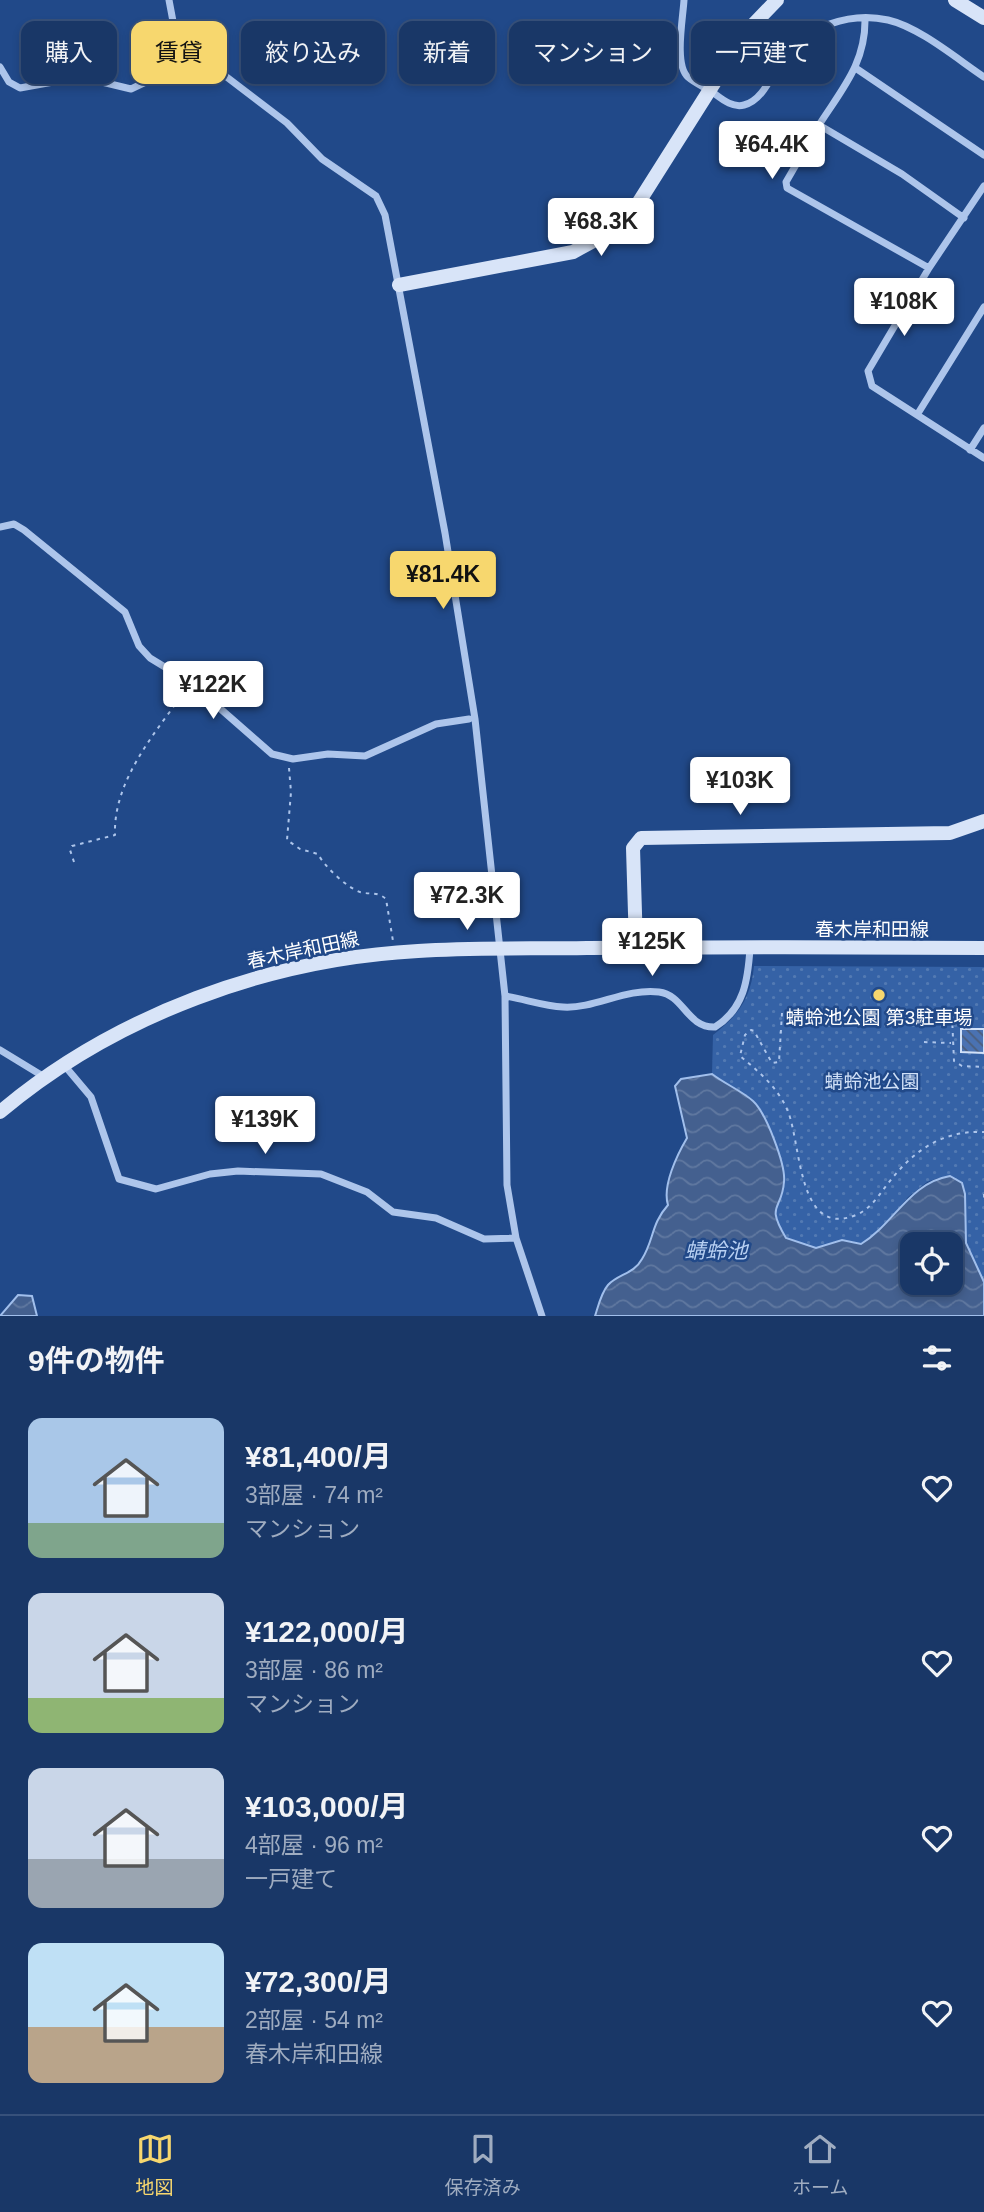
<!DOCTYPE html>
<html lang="ja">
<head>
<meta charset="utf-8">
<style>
	:root { --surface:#193767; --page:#264270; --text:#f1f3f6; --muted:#9facc0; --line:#37517b; --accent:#f7d76e }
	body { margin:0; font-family:Arial,"Noto Sans JP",sans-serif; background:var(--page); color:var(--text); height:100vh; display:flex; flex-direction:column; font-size:26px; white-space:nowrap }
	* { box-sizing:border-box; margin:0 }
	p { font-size:23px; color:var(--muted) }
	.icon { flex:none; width:38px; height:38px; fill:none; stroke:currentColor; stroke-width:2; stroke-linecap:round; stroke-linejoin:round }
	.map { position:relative; height:1316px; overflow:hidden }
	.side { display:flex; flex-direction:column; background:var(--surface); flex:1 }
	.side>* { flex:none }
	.banner { position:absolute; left:21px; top:21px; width:943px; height:63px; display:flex; gap:14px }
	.tools { position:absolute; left:900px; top:1232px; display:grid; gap:14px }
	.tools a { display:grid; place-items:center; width:63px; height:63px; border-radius:14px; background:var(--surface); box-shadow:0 4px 10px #0003,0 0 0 2px var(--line); font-size:35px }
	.price { position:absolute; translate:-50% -60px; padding:0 16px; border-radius:7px; background:#fff; color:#222; font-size:23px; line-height:46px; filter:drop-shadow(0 2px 4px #0008) }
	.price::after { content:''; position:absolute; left:50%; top:42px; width:21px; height:16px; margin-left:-10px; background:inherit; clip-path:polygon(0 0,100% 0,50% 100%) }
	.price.on { background:var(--accent); color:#111 }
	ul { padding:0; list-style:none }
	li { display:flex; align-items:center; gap:21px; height:175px; padding:0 28px }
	li span { display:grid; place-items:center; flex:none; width:196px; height:140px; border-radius:14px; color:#555 }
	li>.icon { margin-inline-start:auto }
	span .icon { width:84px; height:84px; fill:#fffc; stroke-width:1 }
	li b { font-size:30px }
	h2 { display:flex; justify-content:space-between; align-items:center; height:84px; padding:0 28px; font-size:30px }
	.chip { padding:0 24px; border-radius:14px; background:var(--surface); box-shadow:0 4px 10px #0003,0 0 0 2px var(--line); font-size:24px; line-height:63px }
	.chip.on { background:var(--accent); color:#111 }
	.menu { display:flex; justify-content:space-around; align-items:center; height:98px; border-top:2px solid var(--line); background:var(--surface); font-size:19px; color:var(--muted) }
	.menu a { display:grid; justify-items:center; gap:4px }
	.menu .on { color:var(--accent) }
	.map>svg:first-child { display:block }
</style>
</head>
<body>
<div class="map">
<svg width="984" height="1316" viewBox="0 0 984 1316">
	<defs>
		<pattern id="park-dots" width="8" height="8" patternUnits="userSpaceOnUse" patternTransform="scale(1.75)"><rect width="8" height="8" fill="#3562a6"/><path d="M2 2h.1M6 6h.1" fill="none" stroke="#537ab3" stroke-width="1.8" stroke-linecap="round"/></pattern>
		<pattern id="water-waves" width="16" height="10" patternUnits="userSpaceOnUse" patternTransform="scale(1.75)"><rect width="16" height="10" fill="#44608f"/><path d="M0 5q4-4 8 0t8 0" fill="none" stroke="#6078a0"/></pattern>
		<pattern id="building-back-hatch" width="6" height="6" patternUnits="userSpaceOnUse" patternTransform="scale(1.75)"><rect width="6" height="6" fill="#4a72b2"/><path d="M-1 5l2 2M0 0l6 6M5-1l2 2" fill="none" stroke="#4b5d7a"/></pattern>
	</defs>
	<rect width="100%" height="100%" fill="#214989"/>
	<path fill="url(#park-dots)" d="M754,966L984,967V1282L966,1243L965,1194L962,1183L938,1178L927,1182L908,1197L877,1234L861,1244L842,1240L816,1248L786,1238C772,1214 773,1208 785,1184L765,1118L754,1101L712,1074L713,1035C738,1016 751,998 754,966Z"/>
	<path fill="url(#water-waves)" stroke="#a1bfec" stroke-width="2" fill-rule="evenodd" d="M712,1074C725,1084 742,1091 753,1101C766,1113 786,1165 784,1182C782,1211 765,1203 786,1238L816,1248L842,1240L861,1244C895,1223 909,1183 950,1176L962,1183L965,1194L966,1243L984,1282V1316H595C598,1307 601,1293 608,1285C618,1274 634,1274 642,1259C654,1240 651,1224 668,1205C662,1186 677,1155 687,1138L675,1086L681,1079ZM950,1244V1283H912V1244Z
		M18,1295L32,1296L37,1316H0Z"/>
	<path fill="url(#building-back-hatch)" stroke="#d1e1f8" stroke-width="2" d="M961,1029H984V1053L961,1052Z"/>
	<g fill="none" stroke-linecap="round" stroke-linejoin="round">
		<path stroke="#adc5eb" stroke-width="2" stroke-dasharray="3.5 5" stroke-linecap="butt" d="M289,768L291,792L287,840L300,849L318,854C325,867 346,887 360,892C370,895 377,891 386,899L393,941
			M74,862L70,850L72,846L115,835C113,781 155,733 185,691
			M782,1013L779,1062L772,1063L754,1031L751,1030L745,1035L740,1056C757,1070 776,1086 786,1107C802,1137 795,1240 856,1215C870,1209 877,1198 886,1186C911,1153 940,1130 984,1132
			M952,1016L954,1061L962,1066L984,1067
			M924,1042L951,1043
			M984,1194V1198"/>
		<path stroke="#adc5eb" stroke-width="7" d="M169,0L175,32L186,46L287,123L322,159L376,196L385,215L445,533L475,719L505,996L507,1185L516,1238L542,1316
			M684,0C683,18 674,65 688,77C696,84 707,88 715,94C723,100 733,108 744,105C764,100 772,73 784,57C807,27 850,11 888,20C919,27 957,59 984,77
			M865,18C866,63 842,89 819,125C808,144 797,163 786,182L787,188L929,268
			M0,67L9,82L20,88L81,77L131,89L150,80L182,41
			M857,69L984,155
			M819,125L902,174L964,218
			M984,186L929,268L868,371L872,386L984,458
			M917,415L984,307
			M970,450L984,428
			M0,527L14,524L24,530L125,612L139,646L150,658L191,683L272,754L293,759L328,754L365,756L436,724L469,719
			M505,996C524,999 544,1006 563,1007C595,1009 625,988 659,992C684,995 687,1028 715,1027C744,1009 748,980 750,948
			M0,1050L46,1078
			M64,1065L91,1097L119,1179L156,1189L210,1174L238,1171L321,1174L367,1192L393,1212L436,1218L484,1239L516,1238"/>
		<path stroke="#d8e4f8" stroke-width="14" d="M955,0L984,18
			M399,285L573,252L606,234L637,205L747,31L777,0
			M636,946L633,848L641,838L950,833L984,821
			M0,1112C115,1015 269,959 418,951C474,947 531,949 587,948C719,947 852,947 984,948"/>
	</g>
	<circle fill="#f7d76e" stroke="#214989" stroke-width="2.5" cx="879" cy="995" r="7"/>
	<g text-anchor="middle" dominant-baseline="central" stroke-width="5" stroke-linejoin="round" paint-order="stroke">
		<g font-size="19" fill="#fff" stroke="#214989">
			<text x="872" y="929">春木岸和田線</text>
			<text transform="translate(303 950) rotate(-12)">春木岸和田線</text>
		</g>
		<g font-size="19" fill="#fff" stroke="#214989">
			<text x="879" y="1017">蜻蛉池公園 第3駐車場</text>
		</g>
		<g font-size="19" fill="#d1e1f8" stroke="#214989">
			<text x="872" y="1081">蜻蛉池公園</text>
		</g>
		<g font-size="21" font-style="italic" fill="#b8d0f2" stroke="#214989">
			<text x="716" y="1250">蜻蛉池</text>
		</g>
	</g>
</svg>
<div class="tools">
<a><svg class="icon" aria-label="locate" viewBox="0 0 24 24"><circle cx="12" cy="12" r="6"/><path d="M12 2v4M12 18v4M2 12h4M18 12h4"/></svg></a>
</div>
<b class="price" style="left:772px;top:181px">¥64.4K</b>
<b class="price" style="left:601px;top:258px">¥68.3K</b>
<b class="price" style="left:904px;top:338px">¥108K</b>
<b class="price on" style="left:443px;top:611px">¥81.4K</b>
<b class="price" style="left:213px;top:721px">¥122K</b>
<b class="price" style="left:740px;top:817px">¥103K</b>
<b class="price" style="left:467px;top:932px">¥72.3K</b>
<b class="price" style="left:652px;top:978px">¥125K</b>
<b class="price" style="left:265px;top:1156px">¥139K</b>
<div class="banner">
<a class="chip">購入</a>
<a class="chip on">賃貸</a>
<a class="chip">絞り込み</a>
<a class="chip">新着</a>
<a class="chip">マンション</a>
<a class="chip">一戸建て</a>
</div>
</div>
<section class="side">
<h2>9件の物件<svg class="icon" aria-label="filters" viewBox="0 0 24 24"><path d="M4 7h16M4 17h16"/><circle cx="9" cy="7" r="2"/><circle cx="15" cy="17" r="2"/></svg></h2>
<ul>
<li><span style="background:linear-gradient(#a9c7e8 75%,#7fa58c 0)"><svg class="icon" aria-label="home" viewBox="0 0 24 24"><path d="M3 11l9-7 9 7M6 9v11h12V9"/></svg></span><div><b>¥81,400/月</b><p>3部屋 · 74 m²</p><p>マンション</p></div><svg class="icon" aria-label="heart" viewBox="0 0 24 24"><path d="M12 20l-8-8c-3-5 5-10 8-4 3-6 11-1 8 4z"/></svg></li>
<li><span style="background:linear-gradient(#c9d6e8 75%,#8fb573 0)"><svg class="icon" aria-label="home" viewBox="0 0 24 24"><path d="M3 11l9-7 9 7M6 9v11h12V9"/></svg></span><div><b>¥122,000/月</b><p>3部屋 · 86 m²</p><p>マンション</p></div><svg class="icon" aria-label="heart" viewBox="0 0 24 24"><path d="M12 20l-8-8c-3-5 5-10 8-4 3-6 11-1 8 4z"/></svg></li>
<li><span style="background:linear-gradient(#c9d6e8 65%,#9aa5b1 0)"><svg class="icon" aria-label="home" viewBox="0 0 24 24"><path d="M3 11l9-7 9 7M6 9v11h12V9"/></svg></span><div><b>¥103,000/月</b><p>4部屋 · 96 m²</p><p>一戸建て</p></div><svg class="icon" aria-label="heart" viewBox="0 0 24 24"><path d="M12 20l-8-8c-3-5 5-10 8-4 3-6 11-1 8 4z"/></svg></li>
<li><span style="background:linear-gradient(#bfe0f5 60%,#b9a48a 0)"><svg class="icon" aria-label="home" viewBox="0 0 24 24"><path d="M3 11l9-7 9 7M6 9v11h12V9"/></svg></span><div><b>¥72,300/月</b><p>2部屋 · 54 m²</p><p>春木岸和田線</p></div><svg class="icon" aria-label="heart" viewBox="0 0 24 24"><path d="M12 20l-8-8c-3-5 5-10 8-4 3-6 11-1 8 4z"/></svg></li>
</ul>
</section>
<nav class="menu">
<a class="on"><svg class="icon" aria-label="map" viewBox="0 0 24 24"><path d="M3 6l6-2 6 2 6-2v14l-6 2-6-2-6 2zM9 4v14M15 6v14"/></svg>地図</a>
<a><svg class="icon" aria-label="saved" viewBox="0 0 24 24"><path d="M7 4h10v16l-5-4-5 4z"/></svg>保存済み</a>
<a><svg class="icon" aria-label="home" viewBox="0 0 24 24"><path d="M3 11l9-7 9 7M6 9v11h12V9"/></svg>ホーム</a>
</nav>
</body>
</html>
